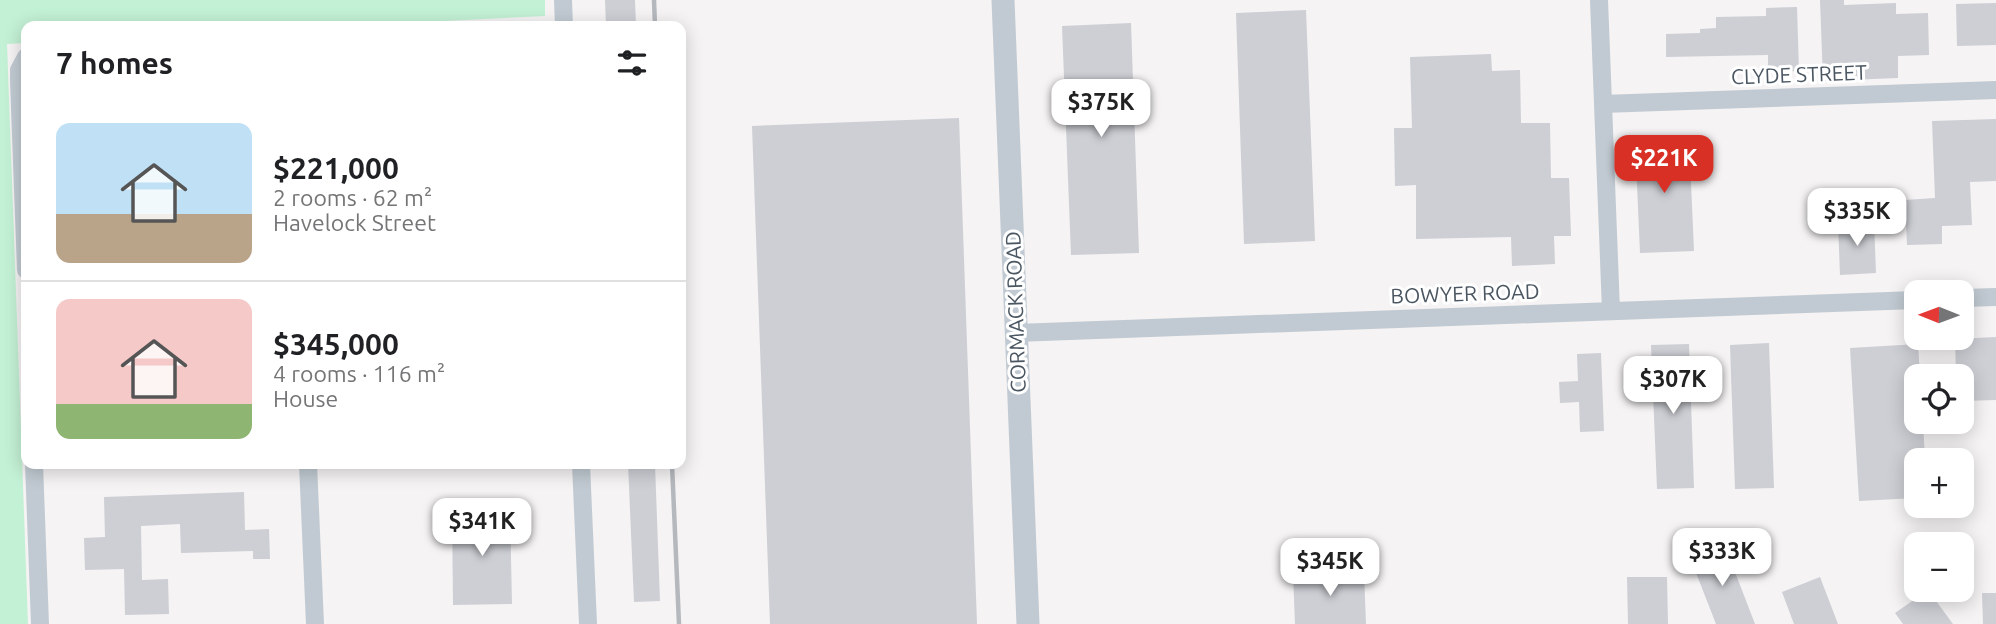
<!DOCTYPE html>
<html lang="en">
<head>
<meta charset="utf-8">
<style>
	:root { --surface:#fff; --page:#f6f6f6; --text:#202124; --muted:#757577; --line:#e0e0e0; --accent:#d93025 }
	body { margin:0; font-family:Ubuntu,sans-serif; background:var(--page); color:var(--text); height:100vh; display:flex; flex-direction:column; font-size:26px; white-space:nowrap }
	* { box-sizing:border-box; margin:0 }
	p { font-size:23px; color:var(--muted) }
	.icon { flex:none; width:38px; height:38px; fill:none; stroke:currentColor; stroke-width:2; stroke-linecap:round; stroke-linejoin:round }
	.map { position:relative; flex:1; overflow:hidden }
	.panel { position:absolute; left:21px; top:21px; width:665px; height:448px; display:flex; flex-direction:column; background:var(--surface); border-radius:14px; box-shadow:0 4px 18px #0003 }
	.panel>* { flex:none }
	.needle { width:46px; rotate:271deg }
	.tools { position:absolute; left:1904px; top:280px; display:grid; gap:14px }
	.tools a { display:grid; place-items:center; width:70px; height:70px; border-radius:14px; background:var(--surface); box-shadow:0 4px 18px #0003; font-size:35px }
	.price { position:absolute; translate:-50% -60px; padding:0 16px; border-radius:14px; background:#fff; color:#222; font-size:23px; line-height:46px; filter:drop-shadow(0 2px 4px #0008) }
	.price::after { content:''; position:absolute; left:50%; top:42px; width:21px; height:16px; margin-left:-10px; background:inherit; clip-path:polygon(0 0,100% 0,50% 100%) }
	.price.on { background:var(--accent); color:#fff }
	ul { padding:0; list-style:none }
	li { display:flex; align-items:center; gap:21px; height:175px; padding:0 35px }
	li+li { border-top:2px solid var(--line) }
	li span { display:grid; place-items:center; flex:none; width:196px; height:140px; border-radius:14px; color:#555 }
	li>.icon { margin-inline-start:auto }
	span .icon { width:84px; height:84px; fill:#fffc; stroke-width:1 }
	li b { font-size:30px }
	h2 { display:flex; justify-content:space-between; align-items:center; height:84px; padding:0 35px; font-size:30px }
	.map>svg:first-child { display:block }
</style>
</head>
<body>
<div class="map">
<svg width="1996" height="624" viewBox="0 0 1996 624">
	<rect width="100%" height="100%" fill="#f5f3f3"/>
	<path fill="#c3f1d5" d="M0,0H545V16L343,26H26V43L7,44L28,624H0Z"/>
	<path fill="#cdcfd5" d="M605,0H635L636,26H606Z
		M1820,0H1844V5L1896,3V14L1928,13L1929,55L1898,56V78L1823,81Z
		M1996,3V45L1957,46L1956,4Z
		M1797,7L1799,71L1768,72V55L1666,57V34L1700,33V29L1716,28V17L1766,16V8Z
		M1306,10L1315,241L1244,244L1236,13Z
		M1131,23L1139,253L1071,255L1062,26Z
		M1491,54L1492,71L1520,70L1521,123H1550L1551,178H1569L1571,236H1554L1555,264L1512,266L1511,237L1416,239V185L1395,186L1394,128H1412L1410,57Z
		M959,118L977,624H770L752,126Z
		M1996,119V181L1970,182L1972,225L1942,226V244L1907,245L1905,200L1935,198L1932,121Z
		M1689,137L1694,251L1640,253L1635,139Z
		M1874,221L1876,273L1840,275L1838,223Z
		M1996,337V400L1962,401V376H1956L1955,339Z
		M1769,343L1774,488L1735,489L1730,345Z
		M1689,344L1694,488L1657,489L1651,345Z
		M1918,344L1920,376H1916V422H1923L1925,460H1916V498L1859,501L1850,348Z
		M1601,353L1604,431L1580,432L1579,402L1560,403L1559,382L1578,381L1577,354Z
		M628,464H655L660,601L634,602Z
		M244,492L245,530L269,529L270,559H253V551L181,553L180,524L141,526L142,580L168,579L169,614L125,615L124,569L85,570L84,538L105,537L104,497Z
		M510,511L512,604L453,605L452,512Z
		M1725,546L1755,624H1716L1691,560Z
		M1364,572L1366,624H1295L1293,574Z
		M1627,577H1667L1668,624H1628Z
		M1820,577L1838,624H1794L1782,592Z
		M1928,590L1953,624H1903L1895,613Z
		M1982,593H1996V624H1983Z"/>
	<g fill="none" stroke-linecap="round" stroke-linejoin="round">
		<path stroke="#c1cad2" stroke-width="18" d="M563,0L564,26
			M1599,0L1611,311
			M26,57L19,70V81L26,270
			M1603,104L1996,90
			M1962,298L1996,297
			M1016,333L1916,300
			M34,464L40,624
			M308,464L315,624
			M581,464L588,624"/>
		<path stroke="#c1cad2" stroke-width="23" d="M1003,0L1028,624"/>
		<path stroke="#b5b8bd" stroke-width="4.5" d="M654,0L655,26
			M672,464L679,624"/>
	</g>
	<g text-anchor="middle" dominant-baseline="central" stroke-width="6" stroke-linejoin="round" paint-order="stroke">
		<g font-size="21" fill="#4a5661" stroke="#fff">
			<text transform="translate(1799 74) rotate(-2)">CLYDE STREET</text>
			<text transform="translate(1465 293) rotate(-2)">BOWYER ROAD</text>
			<text transform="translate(1015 312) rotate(-92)">CORMACK ROAD</text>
		</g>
	</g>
</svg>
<div class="tools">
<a><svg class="needle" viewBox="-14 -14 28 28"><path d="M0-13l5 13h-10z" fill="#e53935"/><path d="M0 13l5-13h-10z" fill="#757577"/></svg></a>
<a><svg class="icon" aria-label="locate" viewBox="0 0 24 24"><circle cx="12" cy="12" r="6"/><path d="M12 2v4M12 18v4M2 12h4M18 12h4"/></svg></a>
<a>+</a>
<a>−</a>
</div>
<b class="price" style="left:1101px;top:139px">$375K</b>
<b class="price on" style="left:1664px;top:195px">$221K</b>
<b class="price" style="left:1857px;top:248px">$335K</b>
<b class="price" style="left:1673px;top:416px">$307K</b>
<b class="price" style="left:482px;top:558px">$341K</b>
<b class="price" style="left:1722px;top:588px">$333K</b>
<b class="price" style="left:1330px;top:598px">$345K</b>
<section class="panel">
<h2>7 homes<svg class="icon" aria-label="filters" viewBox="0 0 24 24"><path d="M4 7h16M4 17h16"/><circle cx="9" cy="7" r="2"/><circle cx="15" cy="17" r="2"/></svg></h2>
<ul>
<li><span style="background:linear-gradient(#bfe0f5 65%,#b9a48a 0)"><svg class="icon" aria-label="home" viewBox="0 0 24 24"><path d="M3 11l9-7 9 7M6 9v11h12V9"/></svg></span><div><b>$221,000</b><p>2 rooms · 62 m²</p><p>Havelock Street</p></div></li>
<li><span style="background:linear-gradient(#f6c9c9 75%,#8fb573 0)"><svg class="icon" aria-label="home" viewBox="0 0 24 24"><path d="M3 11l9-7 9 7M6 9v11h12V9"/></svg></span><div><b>$345,000</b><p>4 rooms · 116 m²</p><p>House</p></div></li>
</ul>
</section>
</div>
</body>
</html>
